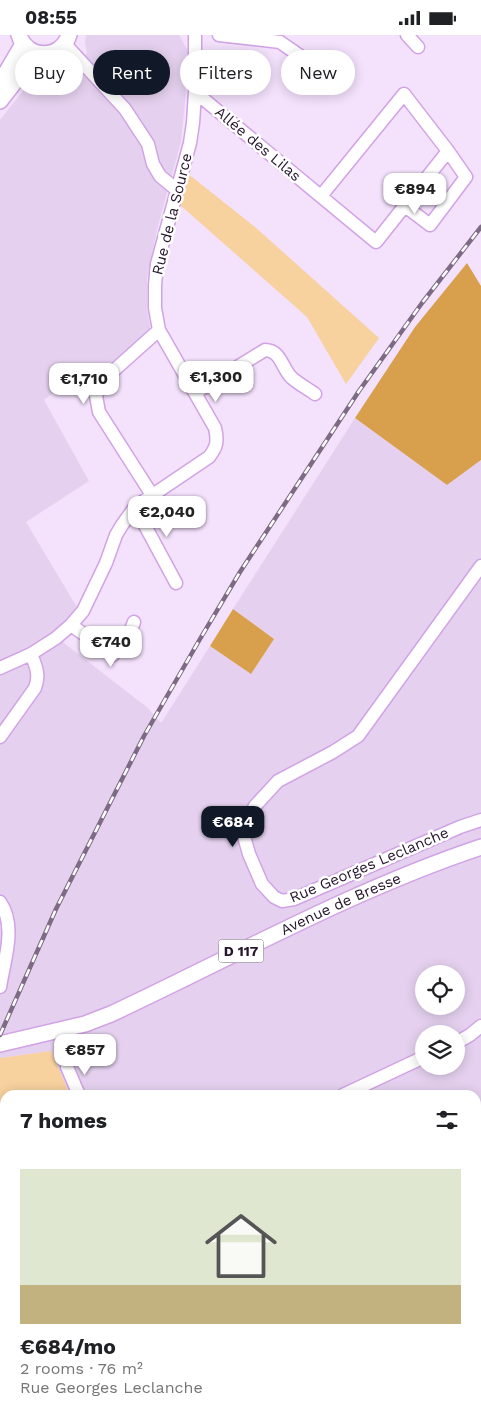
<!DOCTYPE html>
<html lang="en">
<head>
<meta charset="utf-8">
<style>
	:root { --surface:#fff; --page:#f6f6f6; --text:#202124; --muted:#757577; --accent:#111827 }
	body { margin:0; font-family:"Work Sans",sans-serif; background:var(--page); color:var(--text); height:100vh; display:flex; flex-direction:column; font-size:19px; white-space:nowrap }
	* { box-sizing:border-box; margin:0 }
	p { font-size:16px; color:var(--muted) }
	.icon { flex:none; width:28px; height:28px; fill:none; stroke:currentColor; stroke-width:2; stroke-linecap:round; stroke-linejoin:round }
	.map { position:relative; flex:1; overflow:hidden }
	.side { position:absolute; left:0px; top:1055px; width:481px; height:336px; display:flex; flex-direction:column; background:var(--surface); border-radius:15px 15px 0 0; box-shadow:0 2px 12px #0003 }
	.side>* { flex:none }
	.banner { position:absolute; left:15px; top:15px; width:451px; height:45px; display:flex; gap:10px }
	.fabs { position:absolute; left:415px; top:930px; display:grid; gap:10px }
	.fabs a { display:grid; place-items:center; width:50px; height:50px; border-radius:50%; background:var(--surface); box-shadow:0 2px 12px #0003; font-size:25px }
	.price { position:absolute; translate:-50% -42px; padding:0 11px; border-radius:10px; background:#fff; color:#222; font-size:16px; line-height:32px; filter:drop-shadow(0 1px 2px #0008) }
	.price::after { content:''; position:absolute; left:50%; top:30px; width:15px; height:11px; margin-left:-8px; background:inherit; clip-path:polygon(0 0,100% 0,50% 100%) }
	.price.on { background:var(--accent); color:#fff }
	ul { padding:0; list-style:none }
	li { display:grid; align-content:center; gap:10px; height:265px; padding:0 20px }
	li span { display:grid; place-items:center; height:155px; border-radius:0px; color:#555 }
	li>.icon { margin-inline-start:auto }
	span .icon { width:90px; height:90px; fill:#fffc; stroke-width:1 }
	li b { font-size:21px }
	h2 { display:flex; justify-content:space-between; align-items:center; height:60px; padding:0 20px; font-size:21px }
	.chip { padding:0 18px; border-radius:22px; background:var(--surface); box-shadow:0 2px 12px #0003; font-size:18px; line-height:45px }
	.chip.on { background:var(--accent); color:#fff }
	.status { display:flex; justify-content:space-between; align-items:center; height:35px; padding:0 25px; background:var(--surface); direction:ltr }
	.status svg { height:14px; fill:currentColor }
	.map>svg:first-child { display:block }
</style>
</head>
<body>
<div class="status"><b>08:55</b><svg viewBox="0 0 49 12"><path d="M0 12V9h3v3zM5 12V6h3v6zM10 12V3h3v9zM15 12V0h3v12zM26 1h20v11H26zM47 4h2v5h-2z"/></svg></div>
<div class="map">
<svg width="481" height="1391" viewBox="0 0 481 1391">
	<rect width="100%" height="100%" fill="#f4e1fc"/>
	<path fill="#e5d1ef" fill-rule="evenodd" d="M86,0H179L190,19L181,107L158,191L147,243V274L151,296L90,345L82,335L44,365L89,446L26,487L78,574L55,597L60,605L148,673L161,688L210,611L251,639L274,604L233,574L355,383L447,450L481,425V1391H326L324,1386H476V1060H70L51,1016L0,1023V85L36,39L53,31L68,28L77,32L87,18L85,8ZM424,939H456V971H424ZM424,999H456V1031H424Z"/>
	<path fill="#f7d19e" d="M187,138L255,192L379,303L346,349L307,282L179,169Z
		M51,1016L70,1060H5V1128L1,1131L5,1137V1386H13L6,1391H0V1023Z
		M26,1386H251L254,1391H19Z"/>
	<path fill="#d8a04d" d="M467,228L481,251V425L447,450L355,383L415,292Z
		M233,574L274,604L251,639L210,611Z
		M269,1386H324L326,1391H271Z"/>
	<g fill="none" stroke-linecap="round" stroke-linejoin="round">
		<g stroke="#d1a3e5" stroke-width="15">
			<path id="minor" d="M219,0L280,7L303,23L310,36
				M407,0L418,12
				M65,9L125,74L148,109L153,129L160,141L177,155
				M195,57L376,207L448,116L404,59L321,161
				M405,171L430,190L466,142L448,116
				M195,358L265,315C281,315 282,334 292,343C299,349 308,354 315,359
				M152,460L99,377L96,361L101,347L159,295
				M135,472L176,548
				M481,531L358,701L333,717L278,746L255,771L245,789L243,798L249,819L262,849L274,862L282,866L294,864L460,792L481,785
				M71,590L113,620L129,600L134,587
				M0,633L31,619L56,603L71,590L83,576L106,528L116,500L122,490L135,472L209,422C217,412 218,406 215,393L159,295L155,273V250L157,229L190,108L193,88L195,57V0
				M0,702L35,653C40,640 36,631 31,619
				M0,867C17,891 4,926 0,952
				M456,1008L470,1000L481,991
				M67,1032L79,1060
				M343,1060L424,1022
				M260,1386L263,1391"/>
		</g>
		<g stroke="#d1a3e5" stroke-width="18">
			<g id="major">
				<path d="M19,0C27,25 61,25 69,0"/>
				<path d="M0,48L23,9"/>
				<path d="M0,66L27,31L42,19"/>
				<path id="s1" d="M0,1009L85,989L111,979C233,922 352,855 481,812"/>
			</g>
		</g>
		<use href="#minor" stroke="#fff" stroke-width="12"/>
		<use href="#major" stroke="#fff" stroke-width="15"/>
		<g stroke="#7d6b84" stroke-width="4.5">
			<path id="rail" d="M0,1000L56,874L144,701L200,604L240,537L359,356L422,268L481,192"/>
		</g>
		<use href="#rail" stroke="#fff" stroke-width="2.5" stroke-dasharray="8" stroke-linecap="butt"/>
	</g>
	<g text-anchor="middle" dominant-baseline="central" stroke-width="5" stroke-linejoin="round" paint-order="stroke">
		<rect fill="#fff" stroke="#675a6c" stroke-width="1" x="218.5" y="904.5" width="45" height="23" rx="4"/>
		<g font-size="14" font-weight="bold" fill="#26142d">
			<text x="241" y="916">D 117</text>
		</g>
		<g font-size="15" fill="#26142d" stroke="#fff">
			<text transform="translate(258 109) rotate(40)">Allée des Lilas</text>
			<text transform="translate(172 179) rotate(-76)">Rue de la Source</text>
			<text transform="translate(369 830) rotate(-23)">Rue Georges Leclanche</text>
			<text stroke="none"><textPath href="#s1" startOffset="370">Avenue de Bresse</textPath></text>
		</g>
	</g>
</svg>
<div class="fabs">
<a><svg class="icon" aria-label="locate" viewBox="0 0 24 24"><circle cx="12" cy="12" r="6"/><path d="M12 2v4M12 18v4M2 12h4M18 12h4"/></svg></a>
<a><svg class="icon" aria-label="layers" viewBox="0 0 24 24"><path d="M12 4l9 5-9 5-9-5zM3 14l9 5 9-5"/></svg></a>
</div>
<b class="price" style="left:415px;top:180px">€894</b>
<b class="price" style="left:216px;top:368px">€1,300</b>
<b class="price" style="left:84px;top:370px">€1,710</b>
<b class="price" style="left:167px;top:503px">€2,040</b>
<b class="price" style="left:111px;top:633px">€740</b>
<b class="price on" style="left:233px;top:813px">€684</b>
<b class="price" style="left:85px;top:1041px">€857</b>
<div class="banner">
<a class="chip">Buy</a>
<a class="chip on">Rent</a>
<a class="chip">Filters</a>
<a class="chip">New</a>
</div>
<section class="side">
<h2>7 homes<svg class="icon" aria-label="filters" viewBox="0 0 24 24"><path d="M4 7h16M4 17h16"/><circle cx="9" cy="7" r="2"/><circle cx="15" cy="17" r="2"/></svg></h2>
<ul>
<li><span style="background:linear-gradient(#dfe7d0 75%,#c2b280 0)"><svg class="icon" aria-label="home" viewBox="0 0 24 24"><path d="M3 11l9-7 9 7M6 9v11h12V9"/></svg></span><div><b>€684/mo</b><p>2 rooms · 76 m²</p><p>Rue Georges Leclanche</p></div></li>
</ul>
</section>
</div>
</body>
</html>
